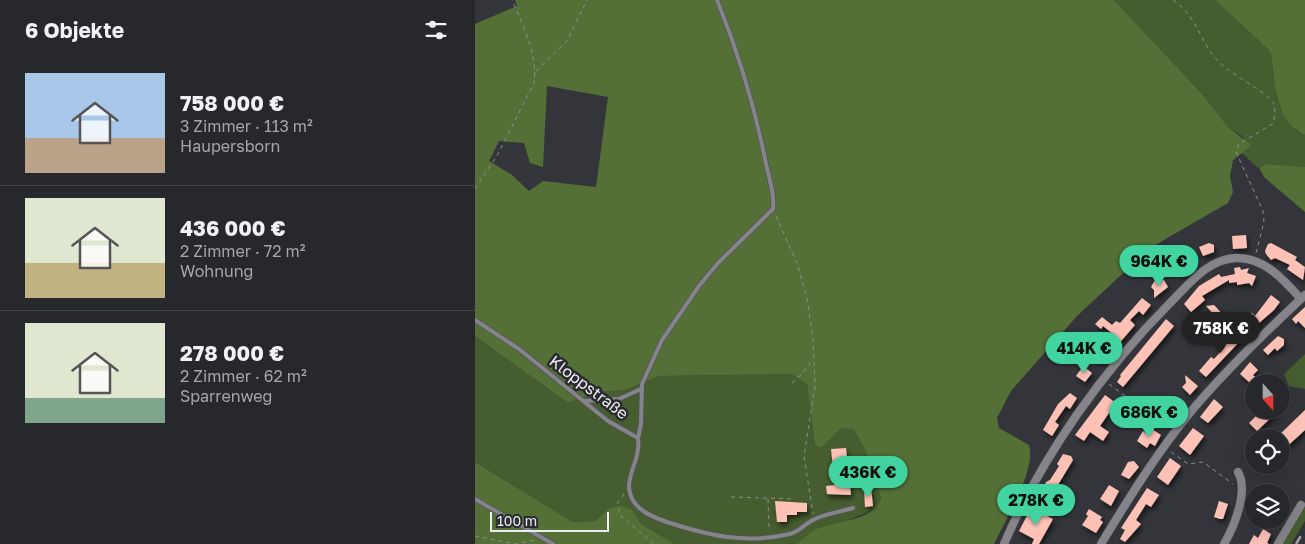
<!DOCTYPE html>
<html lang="de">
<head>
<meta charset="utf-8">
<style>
	:root { --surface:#27282c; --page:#333438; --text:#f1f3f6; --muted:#a4a6a9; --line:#434448; --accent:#41d4a1 }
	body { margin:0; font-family:"Golos Text",sans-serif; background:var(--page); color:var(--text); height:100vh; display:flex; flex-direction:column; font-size:19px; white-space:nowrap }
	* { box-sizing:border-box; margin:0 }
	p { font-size:16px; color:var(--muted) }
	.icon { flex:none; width:28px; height:28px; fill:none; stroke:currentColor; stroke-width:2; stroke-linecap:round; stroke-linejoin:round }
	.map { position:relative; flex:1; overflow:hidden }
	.details { display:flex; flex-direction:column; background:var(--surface); width:475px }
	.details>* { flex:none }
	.needle { width:32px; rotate:159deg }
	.fabs { position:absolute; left:770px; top:374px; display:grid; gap:10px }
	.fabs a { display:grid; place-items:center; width:45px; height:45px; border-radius:50%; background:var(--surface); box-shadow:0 5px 20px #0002,0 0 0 1px var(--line); font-size:25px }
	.scale { position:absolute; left:15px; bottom:12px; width:119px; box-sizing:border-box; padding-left:5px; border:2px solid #ecedf0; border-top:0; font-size:14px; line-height:18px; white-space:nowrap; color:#ecedf0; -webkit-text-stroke:4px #2a2b30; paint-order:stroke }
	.price { position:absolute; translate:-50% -42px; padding:0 11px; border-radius:18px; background:var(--accent); color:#111; font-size:16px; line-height:32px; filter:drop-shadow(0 1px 2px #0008) }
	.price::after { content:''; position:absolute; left:50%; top:30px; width:15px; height:11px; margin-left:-8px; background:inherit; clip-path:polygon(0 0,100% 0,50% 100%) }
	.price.current { background:#222; color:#fff }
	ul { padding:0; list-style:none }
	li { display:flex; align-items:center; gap:15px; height:125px; padding:0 25px }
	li+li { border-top:1px solid var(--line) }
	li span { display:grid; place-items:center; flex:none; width:140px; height:100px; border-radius:0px; color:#555 }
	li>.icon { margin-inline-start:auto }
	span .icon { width:60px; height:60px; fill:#fffc; stroke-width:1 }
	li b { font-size:21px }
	h2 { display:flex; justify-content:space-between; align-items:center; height:60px; padding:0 25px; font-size:21px }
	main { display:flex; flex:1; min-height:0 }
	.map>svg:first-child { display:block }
</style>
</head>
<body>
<main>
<section class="details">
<h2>6 Objekte<svg class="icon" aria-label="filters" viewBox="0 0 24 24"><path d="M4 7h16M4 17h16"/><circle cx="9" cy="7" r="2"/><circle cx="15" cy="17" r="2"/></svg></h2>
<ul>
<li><span style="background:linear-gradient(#a9c7e8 65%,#b9a48a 0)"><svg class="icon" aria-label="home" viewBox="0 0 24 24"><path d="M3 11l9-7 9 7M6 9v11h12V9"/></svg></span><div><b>758 000 €</b><p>3 Zimmer · 113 m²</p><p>Haupersborn</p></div></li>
<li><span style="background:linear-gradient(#dfe7d0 65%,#c2b280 0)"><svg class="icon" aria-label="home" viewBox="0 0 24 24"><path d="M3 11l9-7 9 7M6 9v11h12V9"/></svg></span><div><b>436 000 €</b><p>2 Zimmer · 72 m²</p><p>Wohnung</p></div></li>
<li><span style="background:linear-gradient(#dfe7d0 75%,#7fa58c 0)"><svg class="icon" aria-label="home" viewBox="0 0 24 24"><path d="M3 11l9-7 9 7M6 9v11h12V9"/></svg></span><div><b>278 000 €</b><p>2 Zimmer · 62 m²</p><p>Sparrenweg</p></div></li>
</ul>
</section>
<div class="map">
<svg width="830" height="544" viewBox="0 0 830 544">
	<defs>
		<filter id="shadow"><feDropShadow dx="2" dy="3.5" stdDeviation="2.5" flood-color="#0009"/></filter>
	</defs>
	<rect width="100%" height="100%" fill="#34353a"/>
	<path fill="#465d2f" d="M639,0H740L796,52L798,75L819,129L830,135V167L791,164L783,168L767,153L775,147L767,136L753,127L728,95Z
		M0,336L93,403L125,392L150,390L184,376L317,374L332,383L340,445L346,448L366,428L379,430L391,452L406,498L402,508L370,522L338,531L322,544H200L166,524L157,510L133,509L120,521L98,522L0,462Z
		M830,354V389L814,386L809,374Z
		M830,502V521L816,544H806Z"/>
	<path fill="#547037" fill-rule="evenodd" d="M40,0H639L728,95L753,127L775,144V147L758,160L755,176L758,192L753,203L675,248L602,316L536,391L522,418L524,428L554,445C562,468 530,521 519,544H322C327,540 332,535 338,531C359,519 396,524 406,498L391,452L379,430L366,428L346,448L340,445L332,384L317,374L184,376L150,390L125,392L93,403L0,336V24L42,6ZM72,86L133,97L121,187L68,181L54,191L37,175L14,161L24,141L49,143L55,163L68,167Z
		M740,0H830V135C823,131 816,127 812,120C802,107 797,68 796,52Z
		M791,164L830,167V212L790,178L784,168Z
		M0,462L98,522L120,521L133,509L146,506L157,510L166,524L200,544H0Z"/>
	<path fill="#fdc1b6" filter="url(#shadow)" d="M771,235L772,248L758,249L757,236Z
		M734,243L739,245V252L728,256L724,247Z
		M796,243L822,257L820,260L830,267L828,280L812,269L815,265L800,258L796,260L791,254L790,251L793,244Z
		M707,259L716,267L707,276L699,267Z
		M765,267L766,270L774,268L772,273L781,276L777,286L774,283L762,285V282L754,283V280L727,296L730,300L716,312L709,304L724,286L744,274L746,277L760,274L759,268Z
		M680,280H689L693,287L679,298V290L676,287Z
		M796,295L805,302L799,310L776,330L772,325L766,330L761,325L777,313L780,316Z
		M667,298L676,305L668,315L664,311L655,320L660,325L628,362L619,355L627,343L629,344L638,334L628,326L626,329L620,324L627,317L637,325L641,321L645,323Z
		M739,305L752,319L747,323L731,306Z
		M830,307V328L823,321L821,324L817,319Z
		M691,319L699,326L648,387L642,382L646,376L645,375Z
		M758,332L766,340L731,377L724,371L736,357L739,359L750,347L747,343Z
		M803,336L809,339V345L802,351L800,348L793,355L788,350Z
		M775,362L783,370L778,375L786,382H774L765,374Z
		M608,366L617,373L610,382L601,376Z
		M710,375L723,386L715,395L707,387L711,383Z
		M595,393L602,398L595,409L591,406L580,422L584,425L577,436L568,430L583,404Z
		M630,395L641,403L625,426L634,432L628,441L615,432L609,441L600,435Z
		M739,399L748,407L733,423L725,417Z
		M694,403L703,410L693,423L687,418L690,415L687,412Z
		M787,410H804L782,431L774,423Z
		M830,410V430L806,452V438H801Z
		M718,428L729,436L715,455L704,446Z
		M677,429L686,435L680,446L675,443L672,448L662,441L668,431L673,435Z
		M371,448L376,495L352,494L351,486L360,485L356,449Z
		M588,454L596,456L598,460L575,498L587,505L584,510L565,499L571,482L575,480L584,466L582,464Z
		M695,458L706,466L693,485L682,477Z
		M659,461L664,467L654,479L646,475L653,462Z
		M634,485L644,491L636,506L625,499Z
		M396,488L398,506L390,507L389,489Z
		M672,488L684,495L676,507L671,504L661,520L666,524L650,542L645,539L650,530L646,528Z
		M300,501L332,503V512H322V515H312V522H302Z
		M744,501L753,504L748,519H745L739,517Z
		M556,508L578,519L564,544H557L559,539L544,531Z
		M614,509L627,517L625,520L628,522L621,533L607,525L613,516L611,514Z
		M788,529L796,534L792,543L794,544H774L779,535L783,538Z"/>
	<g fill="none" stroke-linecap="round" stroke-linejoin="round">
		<g stroke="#525357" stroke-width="5.5">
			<path id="lane" d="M0,320L44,349L133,421L163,438C166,459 150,477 155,493C159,510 178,517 192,522C235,536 270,544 315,534C323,532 330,524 338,520C349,514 365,512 378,508
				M109,401L144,399L166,389
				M163,438L166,424L167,384L187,340L224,286L243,263L298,209C300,193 293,175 290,159C279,104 263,52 242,0
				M0,499L78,544"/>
		</g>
		<g stroke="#525357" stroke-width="9">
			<path id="street" d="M529,544C567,456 629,369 696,302C714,284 733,259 761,258C789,257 809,280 826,299
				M626,544C654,498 683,451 718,409C753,368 791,332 830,295
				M749,544C759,527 774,491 763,472
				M803,544L826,505"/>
		</g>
		<path stroke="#8e8f93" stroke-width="1" stroke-dasharray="4 4" stroke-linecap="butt" d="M698,0C724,18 724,42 744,62C758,76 791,91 800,105L799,123L764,144L761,152L788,211L789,222L781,253
			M61,71L92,41L112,0
			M0,189L23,154L59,83C63,54 48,26 37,0
			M301,216L322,263L332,298L338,339L340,386L329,456L338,514
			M317,383L326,375L338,359
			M634,384L693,428
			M696,452L713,464L728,462L758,484
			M149,494L142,504L146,516L179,544
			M256,497L320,499
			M293,499L294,530
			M0,536L41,544L59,540"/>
		<use href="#lane" stroke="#84848a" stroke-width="4"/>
		<use href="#street" stroke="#84848a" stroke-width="8"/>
		<path stroke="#a1a2a6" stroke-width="2.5" stroke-dasharray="9 9" stroke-linecap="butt" d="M821,544L830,529"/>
	</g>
	<g text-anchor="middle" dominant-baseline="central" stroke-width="5" stroke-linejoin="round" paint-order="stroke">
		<g font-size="16" fill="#ecedf0" stroke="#2a2b30">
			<text transform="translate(114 387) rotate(37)">Kloppstraße</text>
		</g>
	</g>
</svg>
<div class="fabs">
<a><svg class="needle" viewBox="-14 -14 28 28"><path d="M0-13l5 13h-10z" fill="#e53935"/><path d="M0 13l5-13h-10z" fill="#a4a6a9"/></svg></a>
<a><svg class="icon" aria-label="locate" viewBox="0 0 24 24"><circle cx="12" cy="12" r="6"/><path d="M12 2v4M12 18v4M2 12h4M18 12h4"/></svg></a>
<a><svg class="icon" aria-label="layers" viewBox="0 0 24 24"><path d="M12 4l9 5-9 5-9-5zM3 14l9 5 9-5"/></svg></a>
</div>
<div class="scale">100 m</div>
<b class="price" style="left:684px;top:287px">964K €</b>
<b class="price current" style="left:746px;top:354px">758K €</b>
<b class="price" style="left:609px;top:374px">414K €</b>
<b class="price" style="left:674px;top:438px">686K €</b>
<b class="price" style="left:393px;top:498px">436K €</b>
<b class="price" style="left:561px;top:526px">278K €</b>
</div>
</main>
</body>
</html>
